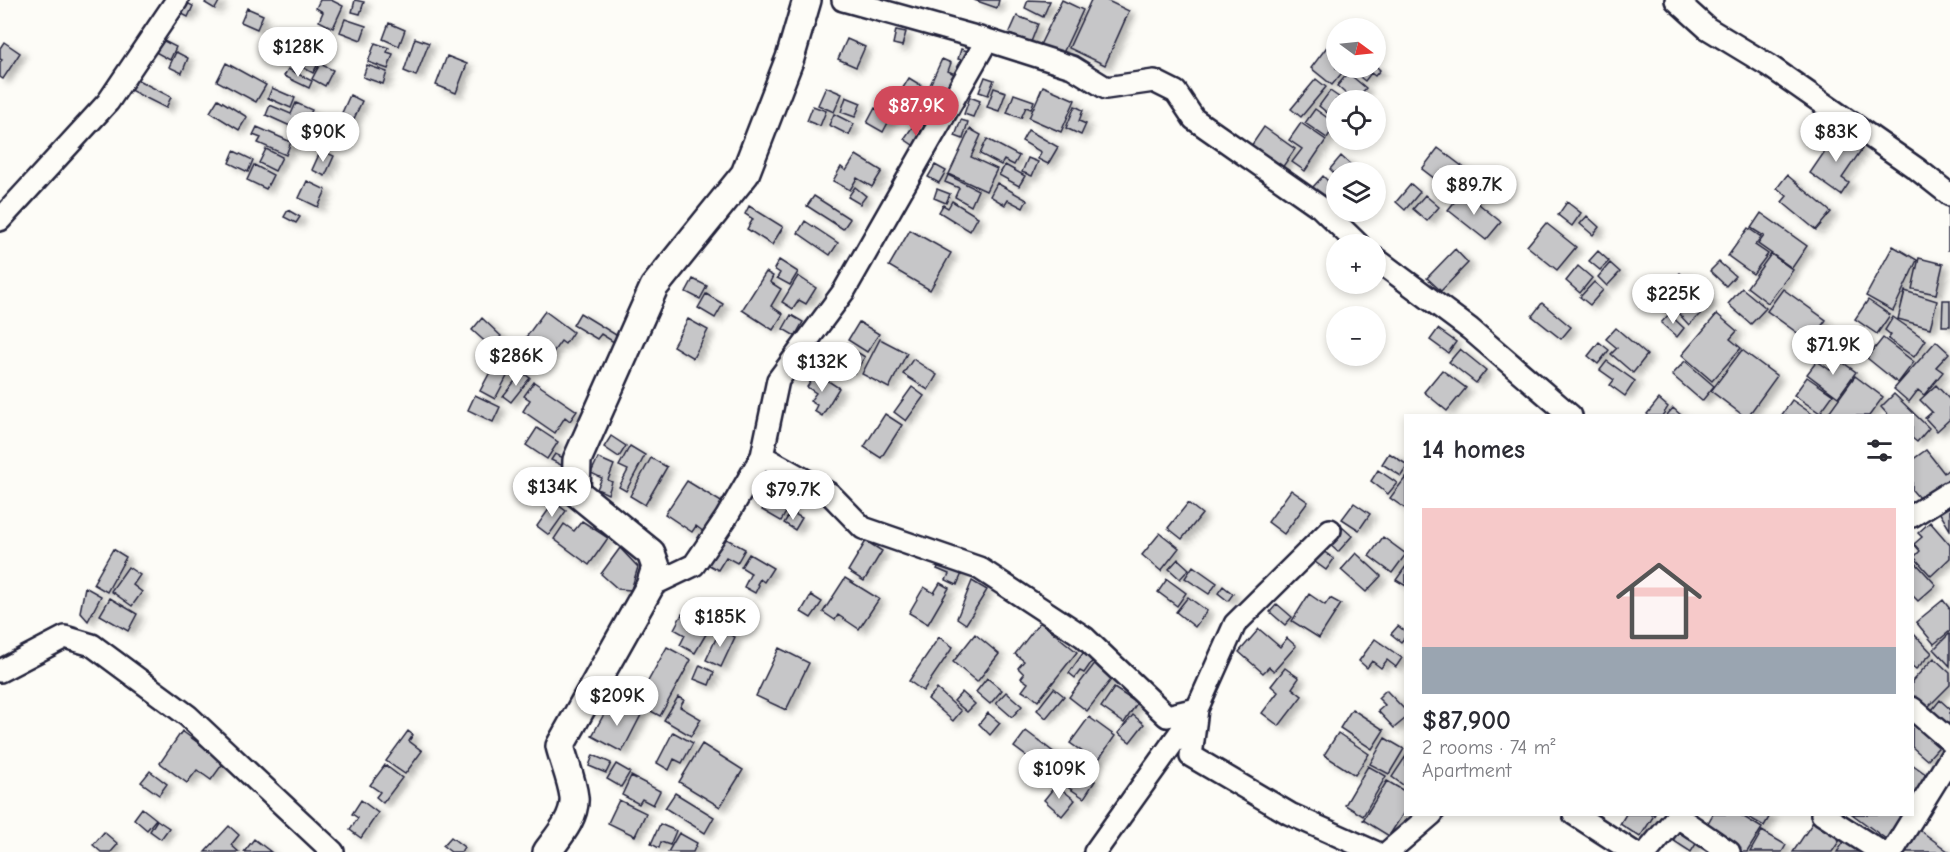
<!DOCTYPE html>
<html lang="en">
<head>
<meta charset="utf-8">
<style>
	:root { --surface:#fff; --page:#f2f2f3; --text:#2b2b33; --muted:#7c7c81; --line:#e1e1e2; --accent:#d1495b }
	body { margin:0; font-family:"Comic Neue",sans-serif; background:var(--page); color:var(--text); height:100vh; display:flex; flex-direction:column; font-size:22px; white-space:nowrap }
	* { box-sizing:border-box; margin:0 }
	p { font-size:20px; color:var(--muted) }
	.icon { flex:none; width:33px; height:33px; fill:none; stroke:currentColor; stroke-width:2; stroke-linecap:round; stroke-linejoin:round }
	.map { position:relative; flex:1; overflow:hidden }
	.details { position:absolute; left:1404px; top:414px; width:510px; height:402px; display:flex; flex-direction:column; background:var(--surface); border-radius:0px; box-shadow:0 3px 9px #0003 }
	.details>* { flex:none }
	.needle { width:39px; rotate:105deg }
	.controls { position:absolute; left:1326px; top:18px; display:grid; gap:12px }
	.controls a { display:grid; place-items:center; width:60px; height:60px; border-radius:50%; background:var(--surface); box-shadow:0 3px 9px #0003; font-size:30px }
	.price { position:absolute; translate:-50% -51px; padding:0 14px; border-radius:21px; background:#fff; color:#222; font-size:20px; line-height:39px; filter:drop-shadow(0 2px 3px #0008) }
	.price::after { content:''; position:absolute; left:50%; top:36px; width:18px; height:14px; margin-left:-9px; background:inherit; clip-path:polygon(0 0,100% 0,50% 100%) }
	.price.current { background:var(--accent); color:#fff }
	ul { padding:0; list-style:none }
	li { display:grid; align-content:center; gap:12px; height:318px; padding:0 18px }
	li+li { border-top:2px solid var(--line) }
	li span { display:grid; place-items:center; height:186px; border-radius:0px; color:#555 }
	li>.icon { margin-inline-start:auto }
	span .icon { width:108px; height:108px; fill:#fffc; stroke-width:1 }
	li b { font-size:26px }
	h2 { display:flex; justify-content:space-between; align-items:center; height:72px; padding:0 18px; font-size:26px }
	.map>svg:first-child { display:block }
</style>
</head>
<body>
<div class="map">
<svg width="1950" height="852" viewBox="0 0 1950 852">
	<defs>
		<filter id="shadow"><feDropShadow dx="6" dy="4" stdDeviation="3" flood-color="#0004"/></filter>
	</defs>
	<rect width="100%" height="100%" fill="#fdfcf7"/>
	<filter id="ink" filterUnits="userSpaceOnUse"><feTurbulence type="fractalNoise" baseFrequency=".0167" numOctaves="2"/><feDisplacementMap in="SourceGraphic" scale="12" xChannelSelector="R" yChannelSelector="G"/><feConvolveMatrix kernelMatrix="1 2 1 2 8 2 1 2 1" color-interpolation-filters="sRGB"/></filter>
	<g filter="url(#ink)">
		<path fill="#c6c6c8" stroke="#22223b" stroke-width="1.5" filter="url(#shadow)" d="M181,0L193,6L188,17L176,11Z
			M207,0H220L215,9L205,3Z
			M320,0H331L343,6L333,28L319,21L323,12L316,8Z
			M355,0L364,2L360,14L352,12Z
			M974,0H999L997,8Z
			M1028,0L1050,1L1043,17L1025,8Z
			M1062,0L1083,10L1062,55L1040,45Z
			M1091,0H1106L1129,11L1105,65L1069,48Z
			M247,8L263,15L257,29L241,22Z
			M1017,16L1038,24L1031,42L1009,34Z
			M345,19L366,26L361,40L340,32Z
			M389,23L405,30L399,46L383,39Z
			M896,30L906,32L902,46L893,44Z
			M1335,36L1336,68H1346L1332,85L1311,68Z
			M156,37L176,47L170,60L150,49Z
			M281,37L296,45L292,54L287,52L282,61L272,56Z
			M415,38L429,43L416,76L404,71Z
			M847,39L865,47L856,67L838,59Z
			M4,42L20,53L3,79L0,77V62L2,60L0,59V48Z
			M375,43L389,48L387,52L393,54L388,69L368,62Z
			M961,49L971,52L968,62L958,59Z
			M300,50L320,60L313,73L293,62Z
			M176,52L188,58L182,73L169,67Z
			M447,56L467,64L456,93L436,85Z
			M942,59L951,63L948,71L959,76L951,94L930,85Z
			M226,63L266,85L256,102L217,81Z
			M320,64L333,70L325,86L312,79Z
			M367,65L387,72L383,84L363,77Z
			M1376,66L1380,70L1375,76L1371,73L1365,81L1351,70L1353,68Z
			M288,69L312,81L309,88L284,76Z
			M1348,73L1366,88L1356,100H1353L1337,86Z
			M985,77L994,80L988,95L979,92Z
			M909,78L927,89L919,102L901,91Z
			M136,79L171,97L166,108L130,90Z
			M1316,79L1326,87L1301,117L1291,109Z
			M1043,86L1075,100L1061,132L1029,118Z
			M826,87L842,94L834,112L818,105Z
			M272,88L295,98L291,108L268,98Z
			M994,88L1006,92L999,111L987,107Z
			M1330,91L1343,100H1336V120L1319,106Z
			M1014,94L1034,101L1031,109L1026,107L1021,118L1007,113Z
			M350,95L362,101L353,121L341,115Z
			M846,97L861,103L855,117L841,112Z
			M970,97L980,101L973,117L964,114Z
			M218,99L247,117L239,130L210,112Z
			M296,103L312,110L305,124L302,123L299,130L266,115L270,105L291,114Z
			M813,106L826,111L820,126L807,121Z
			M1075,106L1083,110L1079,121L1086,124L1081,135L1066,128Z
			M875,108L891,117L883,132L867,123Z
			M1315,109L1336,124L1327,138L1305,123Z
			M927,113L938,117L933,129L918,122L920,115L925,117Z
			M834,114L854,124L849,135L829,125Z
			M961,120L968,122L963,139L955,136Z
			M1301,123L1326,140L1305,171L1292,162L1302,149L1289,140Z
			M913,126L928,135L919,149L904,139Z
			M257,127L291,142L286,155L258,143L261,138L253,135Z
			M1264,127L1295,149L1282,168L1251,146Z
			M970,129L981,135L971,157L997,169L986,191L949,174Z
			M1028,130L1058,147L1048,164L1038,159L1041,152L1022,141Z
			M1838,132L1862,149L1842,178L1849,183L1841,195L1810,173Z
			M987,139L1019,156L1014,165L1004,160L1001,165L980,154Z
			M1438,148L1471,173L1455,194L1422,169Z
			M266,149L282,157L275,171L259,163Z
			M321,150L334,156L325,176L312,170Z
			M234,151L253,160L248,172L229,163Z
			M856,155L882,171L872,187L857,178L850,190L833,181L841,167L846,171Z
			M1341,156L1353,167L1348,172H1336V175L1330,169Z
			M1028,158L1038,162L1032,176L1022,172Z
			M254,165L273,175L266,189L247,180Z
			M935,165L946,171L939,183L928,177Z
			M1005,165L1025,176L1019,186L999,175Z
			M948,175L978,190L971,206L955,197L959,188L945,182Z
			M1787,175L1831,212L1816,230L1782,202L1787,196L1777,188Z
			M1323,176L1336,189L1326,201L1312,188Z
			M307,181L326,190L318,207L299,198Z
			M997,183L1027,200L1023,208L1008,200L1005,205L990,196Z
			M1411,184L1420,192L1405,210L1396,202Z
			M855,187L866,196L860,204L848,197Z
			M937,189L950,194L946,203L934,198Z
			M1463,191L1501,222L1486,240L1448,210Z
			M1425,195L1439,207L1427,221L1413,209Z
			M814,196L850,219L843,229L807,206Z
			M952,201L978,217L970,231L939,212L943,205L948,208Z
			M1567,202L1581,213L1572,226L1558,215Z
			M749,206L783,227L772,245L747,229L753,219L745,214Z
			M1948,206H1950V250H1948Z
			M288,210L300,217L296,223L284,217Z
			M1761,213L1807,246L1792,268L1758,244L1764,236L1751,228Z
			M1587,216L1599,227L1593,235L1580,224Z
			M805,221L838,243L830,255L798,233Z
			M1546,223L1576,247L1557,270L1527,246Z
			M1748,228L1761,237L1755,245L1768,254L1753,274L1728,256Z
			M910,230L951,253L930,290L889,266Z
			M1893,246L1917,260L1893,311L1866,296Z
			M1455,249L1468,263L1441,291L1427,278Z
			M1598,251L1609,261L1600,270L1589,261Z
			M1771,254L1793,270L1768,303L1747,287Z
			M1919,258L1943,264L1936,294L1912,289Z
			M779,260L798,272L790,285L777,278L780,273L774,269Z
			M1719,262L1735,276L1726,286L1710,271Z
			M1610,263L1620,272L1607,286L1598,277Z
			M1578,266L1592,278L1580,293L1566,281Z
			M766,272L773,276L770,282L781,289L771,306L783,314L773,330L742,310Z
			M1680,273L1692,284L1666,312L1654,300Z
			M798,276L816,288L806,304L799,300L793,309L782,302Z
			M693,279L707,286L700,299L686,292Z
			M1594,282L1603,290L1590,305L1580,297Z
			M1742,288L1766,308L1751,324L1728,304Z
			M1699,289L1712,302L1689,325L1677,312Z
			M1783,289L1826,320L1810,342L1767,311Z
			M1905,291L1937,301L1930,328L1898,319Z
			M706,294L723,304L715,318L698,308Z
			M1868,300L1890,315L1877,334L1855,319Z
			M1943,300H1950V326H1942Z
			M1542,303L1571,327L1561,339L1532,316Z
			M545,311L573,332L565,344L561,341L546,362L521,344Z
			M580,313L621,338L617,344L601,334L597,339L573,325Z
			M1669,314L1684,328L1677,337L1661,323Z
			M1717,314L1737,331L1730,339L1741,348L1712,381L1682,355Z
			M791,315L803,322L795,336L783,329Z
			M1893,317L1926,340L1914,357L1888,339L1891,335L1885,330Z
			M482,318L501,336L491,347L472,330Z
			M688,319L708,330L693,358L673,346Z
			M859,322L879,334L867,352L848,340Z
			M1616,328L1647,355L1633,373L1611,354L1617,348L1606,339Z
			M1438,329L1456,342L1448,353L1430,340Z
			M1883,338L1914,362L1898,383L1867,358Z
			M880,339L907,353L889,388L862,374Z
			M1936,341L1949,353L1936,367L1943,372L1924,395L1918,390L1909,402L1894,389Z
			M1599,342L1609,350L1598,364L1588,356Z
			M847,346L865,357L854,373L837,362Z
			M1460,349L1486,370L1476,383L1449,362Z
			M1742,350L1777,376L1748,416H1744L1711,391Z
			M498,357L513,365L495,399L480,391Z
			M913,359L937,375L928,390L903,374Z
			M1838,359L1856,372L1838,397L1807,374L1817,361L1830,370Z
			M1607,361L1635,381L1625,396L1610,385L1614,380L1600,370Z
			M1685,361L1714,386L1702,401L1672,375Z
			M1442,370L1466,388L1447,411L1424,392Z
			M522,372L530,378L511,402L503,396Z
			M816,373L839,388L822,416L814,411L817,405L810,401L816,393L807,387Z
			M1855,376L1883,397L1869,416H1834L1829,412Z
			M1807,377L1833,395L1820,413L1794,395Z
			M534,382L577,411L570,421L565,417L555,433L523,411L530,400L524,396Z
			M1936,385L1950,400V419L1937,431L1925,418L1932,412L1920,400Z
			M912,387L924,396L906,421L894,412Z
			M1894,394L1929,428L1917,442L1912,438V416H1889L1881,407Z
			M475,395L500,407L493,422L468,410Z
			M1659,399L1668,407L1662,416H1649L1647,414Z
			M1792,400L1815,416H1781Z
			M1673,408L1682,416H1666Z
			M885,414L902,425L881,458L864,447Z
			M537,428L558,442L547,459L526,445Z
			M611,436L626,446L619,457L604,447Z
			M630,446L645,455L626,491L619,487L628,470L619,466Z
			M1926,450L1944,473L1950,468V483L1924,504L1912,490V460Z
			M1389,453L1406,464V468L1401,476L1382,464Z
			M555,454L568,460L565,467L551,460Z
			M598,458L614,465L608,480L612,482L608,494L597,489L602,478L591,473Z
			M651,458L667,467L645,505L630,496Z
			M1378,470L1397,483L1388,494L1371,481Z
			M773,473L800,488L781,521L762,510L766,503L758,499Z
			M1406,477V509L1390,498Z
			M687,481L723,503L704,532L696,526L692,532L665,514Z
			M1291,490L1308,502L1284,534L1268,522Z
			M1950,496V530L1935,505Z
			M554,502L566,511L549,535L537,526Z
			M1188,503L1202,514L1182,539L1168,528Z
			M1354,503L1370,514L1359,530L1342,519Z
			M791,512L802,518L795,530L784,523Z
			M582,521L608,538L589,565L554,539L564,524L574,531Z
			M1930,522L1950,545V558L1931,576L1914,557L1920,551L1914,544L1922,537L1918,533Z
			M1342,527L1352,536L1338,552L1328,543Z
			M1160,533L1179,548L1161,571L1142,555Z
			M723,537L745,549L737,563L726,557L718,570L707,564Z
			M1383,537L1406,554L1392,573L1369,556Z
			M866,541L882,551L864,581L848,571Z
			M620,548L638,567L631,590L618,589L601,574Z
			M1319,548L1334,559L1326,570L1311,559Z
			M113,549L126,557L107,592L93,584Z
			M1356,553L1381,576L1366,592L1341,570Z
			M749,554L773,568L764,582L760,579L757,584L759,585L755,593L744,587L751,573L741,567Z
			M1178,559L1189,569L1180,579L1169,569Z
			M941,561L963,571L957,585L946,580L949,574L937,569Z
			M1915,562L1936,585L1918,601L1912,595V564Z
			M1193,566L1217,583L1209,594L1185,578Z
			M1406,566V586L1396,580Z
			M128,567L140,575L133,585L142,592L132,606L111,591Z
			M845,578L879,599L859,629L838,615L835,620L823,612Z
			M1167,579L1186,593L1177,606L1158,592Z
			M972,581L987,590L966,624L957,618Z
			M940,583L949,588L928,624L909,613L924,587L934,593Z
			M1223,586L1233,594L1228,601L1218,593Z
			M85,587L101,596L88,621L80,612Z
			M1309,594L1325,605L1330,598L1341,604L1319,638L1292,621Z
			M811,595L822,602L811,618L801,612Z
			M1188,597L1207,611L1195,627L1176,612Z
			M110,598L137,614L128,631L100,615Z
			M1943,600L1950,609V631L1934,644L1916,622Z
			M1277,604L1292,617L1285,625L1270,612Z
			M682,614L709,629L695,653L680,645L685,635L674,629Z
			M1040,622L1077,652L1038,701L1028,693L1027,694L1022,691L1028,683L1021,678L1024,674L1018,668L1024,661L1015,654Z
			M1398,626L1406,632V636L1401,642L1391,634Z
			M1259,629L1280,647L1287,638L1296,646L1274,671L1269,667L1263,673L1239,652Z
			M720,630L735,637L721,667L706,660Z
			M1912,632L1932,653L1916,669L1912,666Z
			M975,634L999,654L977,682L953,662Z
			M1949,634L1950,635V666L1934,649Z
			M939,637L953,647L923,691L909,681Z
			M1375,639L1402,658L1396,667L1387,660L1381,668L1372,661L1367,668L1359,661Z
			M667,647L691,660L660,716L636,703Z
			M779,648L809,663L786,710L756,696Z
			M1083,653L1093,660L1084,673L1080,671L1075,678L1069,673Z
			M1934,658L1950,673V685L1924,711L1912,700V681Z
			M1096,662L1114,676L1087,711L1069,697Z
			M700,665L714,672L709,685L694,679Z
			M1285,668L1299,678L1292,688L1302,696L1279,726L1262,713L1278,692L1271,686Z
			M987,678L1002,690L990,704L976,692Z
			M1054,688L1064,696L1046,718L1037,710Z
			M1114,688L1137,703L1124,723L1101,707Z
			M937,689L961,711L953,721L928,699Z
			M1386,690L1406,711V718L1394,728L1378,711L1385,705L1378,698Z
			M962,692L975,704L967,712L954,701Z
			M1006,692L1022,706L1012,717L996,703Z
			M678,697L684,700L680,707L701,719L691,736L664,720Z
			M1940,700L1950,709V734L1928,715Z
			M609,705L625,713L628,705L642,713L622,752L592,736Z
			M1352,709L1384,730L1372,749L1340,728Z
			M988,713L1000,723L990,735L979,724Z
			M1912,713L1945,740L1927,760L1912,747Z
			M1133,715L1144,724L1130,742L1118,733Z
			M1089,717L1115,736L1097,762L1070,743Z
			M182,731L224,762L211,780L197,770L187,783L160,763Z
			M408,731L413,735L409,741L422,751L405,774L386,761Z
			M1026,731L1056,754L1045,770L1014,747Z
			M673,732L693,743L682,763L674,759L669,770L657,763Z
			M1338,733L1369,754L1355,775L1324,755Z
			M1385,738L1404,749L1389,774L1370,764Z
			M702,744L743,770L720,807L679,782Z
			M593,755L611,763L606,773L589,766Z
			M1406,756V787L1392,777Z
			M616,764L630,772L621,787L607,779Z
			M1912,764L1931,778L1912,801Z
			M385,765L402,778L383,803L376,797L380,792L370,785Z
			M1368,766L1386,776L1363,816L1345,805Z
			M1077,770L1095,781L1084,798L1066,786Z
			M150,771L167,784L159,795L141,782Z
			M631,776L660,791L653,805L642,799L639,804L622,795Z
			M1387,781L1406,792V809L1389,836L1363,820Z
			M1056,785L1075,800L1062,816L1044,800Z
			M675,793L714,817L705,833L665,808Z
			M361,800L378,813L361,838L350,830L358,818L352,814Z
			M619,800L646,813L635,836L608,823Z
			M142,808L156,819L147,830L134,819Z
			M1626,814H1655L1640,837L1620,824Z
			M1713,814H1739L1762,828L1747,852H1740L1704,830Z
			M1743,814H1771L1764,826Z
			M1852,814H1904L1886,839Z
			M1815,819L1842,837L1832,852H1793Z
			M157,820L169,828L161,839L150,831Z
			M660,824L676,831L670,845L661,842L659,848L651,844Z
			M229,826L239,835L231,845L239,852H205Z
			M1680,826L1699,839L1691,852L1671,839Z
			M1917,828L1949,852H1899Z
			M1762,831L1786,845L1782,852H1750Z
			M104,832L118,844L111,852H101L93,845Z
			M679,833L697,843L693,852H668Z
			M451,837L464,847L461,852H451L443,846Z
			M254,839L271,852H244Z
			M1846,839L1864,852H1837Z"/>
		<g fill="none" stroke-linecap="round" stroke-linejoin="round">
			<g stroke="#22223b" stroke-width="26">
				<path id="minor" d="M843,0L987,40L1072,67L1106,88L1154,81L1176,92L1194,119L1320,207L1358,244
					M1676,0L1707,28L1768,65L1917,169L1950,195
					M0,220L108,102L177,0
					M1376,259L1470,329L1571,416
					M762,456L830,494L863,528L979,568L1084,637L1167,716L1197,709L1191,756L1290,814L1375,852
					M1912,516L1950,492
					M650,586L694,565L726,518L762,456L778,380L844,291L987,40
					M0,671L65,637L92,645L188,716L333,852
					M1912,708L1950,741
					M1574,814L1633,852
					M1822,814L1881,852
					M1678,817L1729,852
					M1095,852L1197,709L1235,624L1330,530
					M1388,852L1432,814
					M1647,852L1679,814
					M1892,852L1950,758"/>
			</g>
			<g stroke="#22223b" stroke-width="32">
				<path id="tertiary" d="M547,852C558,837 576,817 574,797C572,780 564,762 560,746L650,586L656,567L651,553L576,492L577,460L654,287L745,174L790,58L807,0"/>
			</g>
			<use href="#minor" stroke="#fdfcf7" stroke-width="21"/>
			<use href="#tertiary" stroke="#fdfcf7" stroke-width="27"/>
		</g>
	</g>
</svg>
<div class="controls">
<a><svg class="needle" viewBox="-14 -14 28 28"><path d="M0-13l5 13h-10z" fill="#e53935"/><path d="M0 13l5-13h-10z" fill="#7c7c81"/></svg></a>
<a><svg class="icon" aria-label="locate" viewBox="0 0 24 24"><circle cx="12" cy="12" r="6"/><path d="M12 2v4M12 18v4M2 12h4M18 12h4"/></svg></a>
<a><svg class="icon" aria-label="layers" viewBox="0 0 24 24"><path d="M12 4l9 5-9 5-9-5zM3 14l9 5 9-5"/></svg></a>
<a>+</a>
<a>−</a>
</div>
<b class="price" style="left:298px;top:78px">$128K</b>
<b class="price current" style="left:916px;top:137px">$87.9K</b>
<b class="price" style="left:323px;top:163px">$90K</b>
<b class="price" style="left:1836px;top:163px">$83K</b>
<b class="price" style="left:1474px;top:216px">$89.7K</b>
<b class="price" style="left:1673px;top:325px">$225K</b>
<b class="price" style="left:1833px;top:376px">$71.9K</b>
<b class="price" style="left:516px;top:387px">$286K</b>
<b class="price" style="left:822px;top:393px">$132K</b>
<b class="price" style="left:552px;top:518px">$134K</b>
<b class="price" style="left:793px;top:521px">$79.7K</b>
<b class="price" style="left:720px;top:648px">$185K</b>
<b class="price" style="left:617px;top:727px">$209K</b>
<b class="price" style="left:1059px;top:800px">$109K</b>
<section class="details">
<h2>14 homes<svg class="icon" aria-label="filters" viewBox="0 0 24 24"><path d="M4 7h16M4 17h16"/><circle cx="9" cy="7" r="2"/><circle cx="15" cy="17" r="2"/></svg></h2>
<ul>
<li><span style="background:linear-gradient(#f6c9c9 75%,#9aa5b1 0)"><svg class="icon" aria-label="home" viewBox="0 0 24 24"><path d="M3 11l9-7 9 7M6 9v11h12V9"/></svg></span><div><b>$87,900</b><p>2 rooms · 74 m²</p><p>Apartment</p></div></li>
</ul>
</section>
</div>
</body>
</html>
